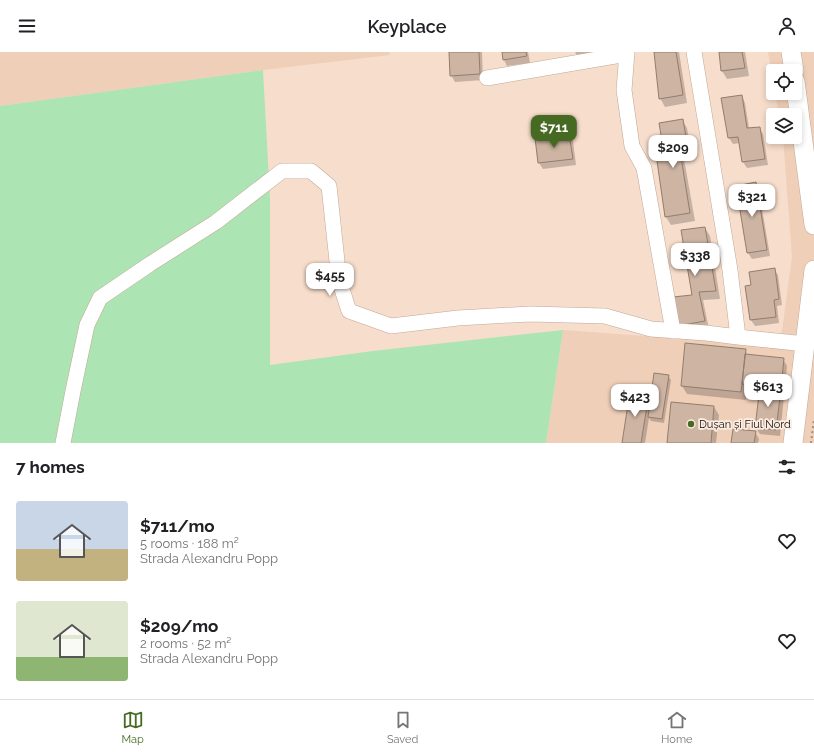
<!DOCTYPE html>
<html lang="en">
<head>
<meta charset="utf-8">
<style>
	:root { --surface:#fff; --page:#f6f6f6; --text:#202124; --muted:#757577; --line:#e0e0e0; --accent:#476a22 }
	body { margin:0; font-family:Raleway,sans-serif; background:var(--page); color:var(--text); height:100vh; display:flex; flex-direction:column; font-size:15px; white-space:nowrap }
	* { box-sizing:border-box; margin:0 }
	p { font-size:13px; color:var(--muted) }
	.icon { flex:none; width:22px; height:22px; fill:none; stroke:currentColor; stroke-width:2; stroke-linecap:round; stroke-linejoin:round }
	.map { position:relative; height:391px; overflow:hidden }
	.side { display:flex; flex-direction:column; background:var(--surface); flex:1 }
	.side>* { flex:none }
	.buttons { position:absolute; left:766px; top:12px; display:grid; gap:8px }
	.buttons a { display:grid; place-items:center; width:36px; height:36px; border-radius:4px; background:var(--surface); box-shadow:0 2px 6px #0003; font-size:20px }
	.price { position:absolute; translate:-50% -34px; padding:0 9px; border-radius:8px; background:#fff; color:#222; font-size:13px; line-height:26px; filter:drop-shadow(0 1px 2px #0008) }
	.price::after { content:''; position:absolute; left:50%; top:24px; width:12px; height:9px; margin-left:-6px; background:inherit; clip-path:polygon(0 0,100% 0,50% 100%) }
	.price.active { background:var(--accent); color:#fff }
	ul { padding:0; list-style:none }
	li { display:flex; align-items:center; gap:12px; height:100px; padding:0 16px }
	li span { display:grid; place-items:center; flex:none; width:112px; height:80px; border-radius:4px; color:#555 }
	li>.icon { margin-inline-start:auto }
	span .icon { width:48px; height:48px; fill:#fffc; stroke-width:1 }
	li b { font-size:17px }
	h2 { display:flex; justify-content:space-between; align-items:center; height:48px; padding:0 16px; font-size:17px }
	header { display:flex; justify-content:space-between; align-items:center; height:52px; padding:0 16px; background:var(--surface); font-size:18px; font-weight:600 }
	.menu { display:flex; justify-content:space-around; align-items:center; height:56px; border-top:1px solid var(--line); background:var(--surface); font-size:11px; color:var(--muted) }
	.menu a { display:grid; justify-items:center; gap:2px }
	.menu .active { color:var(--accent) }
	.map>svg:first-child { display:block }
</style>
</head>
<body>
<header><svg class="icon" aria-label="menu" viewBox="0 0 24 24"><path d="M4 6h16M4 12h16M4 18h16"/></svg>Keyplace<svg class="icon" aria-label="person" viewBox="0 0 24 24"><circle cx="12" cy="8" r="4"/><path d="M4 21q1-7 8-7t8 7"/></svg></header>
<div class="map">
<svg width="814" height="391" viewBox="0 0 814 391">
	<rect width="100%" height="100%" fill="#f7ddcb"/>
	<path fill="#efcfb8" d="M0,0H389L390,3L263,18L0,54Z
		M768,0H814V391H546L563,278L780,294L792,205L783,85H795V63H779L775,41H795V19H773V29Z"/>
	<path fill="#ade4b3" d="M263,18L270,147V313L373,299L563,278L546,391H0V54Z"/>
	<path fill="#0003" d="M450,0H482L483,28L455,30L451,23Z
		M503,0H528L530,11L507,14L504,8Z
		M575,0H594L578,5Z
		M655,0H679L687,51L665,55L660,46Z
		M720,0H745L749,24L727,27L722,19Z
		M742,44L745,51L749,76H759L763,82L768,113L747,116L743,110L740,91L733,92L729,86L722,47Z
		M682,68L687,76L692,106L684,107L695,169L671,173L666,165L657,103L665,102Z
		M569,83L573,89L576,113L543,117L539,111L536,87Z
		M756,131L759,138L770,204L752,207L748,201Z
		M705,176L710,184L720,247L703,248L709,277L683,282L693,243Z
		M774,217L778,223L782,253L777,254L779,271L755,274L751,268L746,235L752,234Z
		M745,298L748,304L783,307L787,314L780,384L760,382L756,376L760,340L747,339L746,348L687,342L682,334Z
		M668,324L671,328L664,371L651,369L649,366L645,391H623L648,343L651,348Z
		M714,355L719,363L716,391H668Z
		M755,380L759,387L758,391H732Z"/>
	<path fill="#cdb4a3" stroke="#947d6d" d="M449,0H479L480,22L450,24Z
		M502,0H526L527,4L503,8Z
		M654,0H676L683,43L659,47Z
		M719,0H742L745,16L721,19Z
		M742,43L747,76L760,75L765,107L742,110L738,85L728,86L721,46Z
		M683,67L688,98L680,99L690,161L665,165L656,102L664,101L659,71Z
		M569,82L573,107L538,111L535,86Z
		M756,130L767,198L747,201L736,134Z
		M705,175L716,239L699,240L705,269L677,274L673,245L692,243L681,178Z
		M775,216L779,247L774,248L776,265L750,268L745,234L751,233L749,220Z
		M685,291L746,297L741,340L681,334Z
		M745,302L784,306L781,337L742,332Z
		M654,321L669,323L662,367L648,365Z
		M760,334L781,337L776,378L755,376Z
		M630,339L649,342L641,391H622Z
		M671,350L714,354L711,391H667Z
		M733,377L756,379L754,391H731Z"/>
	<g fill="none" stroke-linecap="round" stroke-linejoin="round">
		<g stroke="#c0a896" stroke-width="16">
			<path id="minor" d="M627,0L624,38L632,94L644,116L673,279
				M694,0L730,218L738,285
				M487,26L627,2
				M63,391L73,339L87,273L100,246L150,212L216,170L282,119H311L329,134L339,228L349,259L391,274L458,266L530,262L605,264L651,277L706,281L738,285L806,292"/>
		</g>
		<g stroke="#c0a896" stroke-width="20">
			<path id="major" d="M791,0L794,19
				M795,29L814,173
				M793,391L814,218"/>
		</g>
		<path stroke="#a18e81" stroke-width="2" stroke-dasharray="2 3" stroke-linecap="butt" d="M811,391L814,367"/>
		<use href="#minor" stroke="#fff" stroke-width="15"/>
		<use href="#major" stroke="#fff" stroke-width="19"/>
	</g>
	<circle fill="#476a22" stroke="#fcede2" stroke-width="1.5" cx="691" cy="372" r="4"/>
	<g text-anchor="middle" dominant-baseline="central" stroke-width="3.5" stroke-linejoin="round" paint-order="stroke">
		<g font-size="11" fill="#170f09" stroke="#fcede2" text-anchor="start">
			<text x="699" y="372">Dușan și Fiul Nord</text>
		</g>
	</g>
</svg>
<div class="buttons">
<a><svg class="icon" aria-label="locate" viewBox="0 0 24 24"><circle cx="12" cy="12" r="6"/><path d="M12 2v4M12 18v4M2 12h4M18 12h4"/></svg></a>
<a><svg class="icon" aria-label="layers" viewBox="0 0 24 24"><path d="M12 4l9 5-9 5-9-5zM3 14l9 5 9-5"/></svg></a>
</div>
<b class="price active" style="left:554px;top:97px">$711</b>
<b class="price" style="left:673px;top:117px">$209</b>
<b class="price" style="left:752px;top:166px">$321</b>
<b class="price" style="left:695px;top:225px">$338</b>
<b class="price" style="left:330px;top:245px">$455</b>
<b class="price" style="left:768px;top:356px">$613</b>
<b class="price" style="left:635px;top:366px">$423</b>
</div>
<section class="side">
<h2>7 homes<svg class="icon" aria-label="filters" viewBox="0 0 24 24"><path d="M4 7h16M4 17h16"/><circle cx="9" cy="7" r="2"/><circle cx="15" cy="17" r="2"/></svg></h2>
<ul>
<li><span style="background:linear-gradient(#c9d6e8 60%,#c2b280 0)"><svg class="icon" aria-label="home" viewBox="0 0 24 24"><path d="M3 11l9-7 9 7M6 9v11h12V9"/></svg></span><div><b>$711/mo</b><p>5 rooms · 188 m²</p><p>Strada Alexandru Popp</p></div><svg class="icon" aria-label="heart" viewBox="0 0 24 24"><path d="M12 20l-8-8c-3-5 5-10 8-4 3-6 11-1 8 4z"/></svg></li>
<li><span style="background:linear-gradient(#dfe7d0 70%,#8fb573 0)"><svg class="icon" aria-label="home" viewBox="0 0 24 24"><path d="M3 11l9-7 9 7M6 9v11h12V9"/></svg></span><div><b>$209/mo</b><p>2 rooms · 52 m²</p><p>Strada Alexandru Popp</p></div><svg class="icon" aria-label="heart" viewBox="0 0 24 24"><path d="M12 20l-8-8c-3-5 5-10 8-4 3-6 11-1 8 4z"/></svg></li>
</ul>
</section>
<nav class="menu">
<a class="active"><svg class="icon" aria-label="map" viewBox="0 0 24 24"><path d="M3 6l6-2 6 2 6-2v14l-6 2-6-2-6 2zM9 4v14M15 6v14"/></svg>Map</a>
<a><svg class="icon" aria-label="saved" viewBox="0 0 24 24"><path d="M7 4h10v16l-5-4-5 4z"/></svg>Saved</a>
<a><svg class="icon" aria-label="home" viewBox="0 0 24 24"><path d="M3 11l9-7 9 7M6 9v11h12V9"/></svg>Home</a>
</nav>
</body>
</html>
